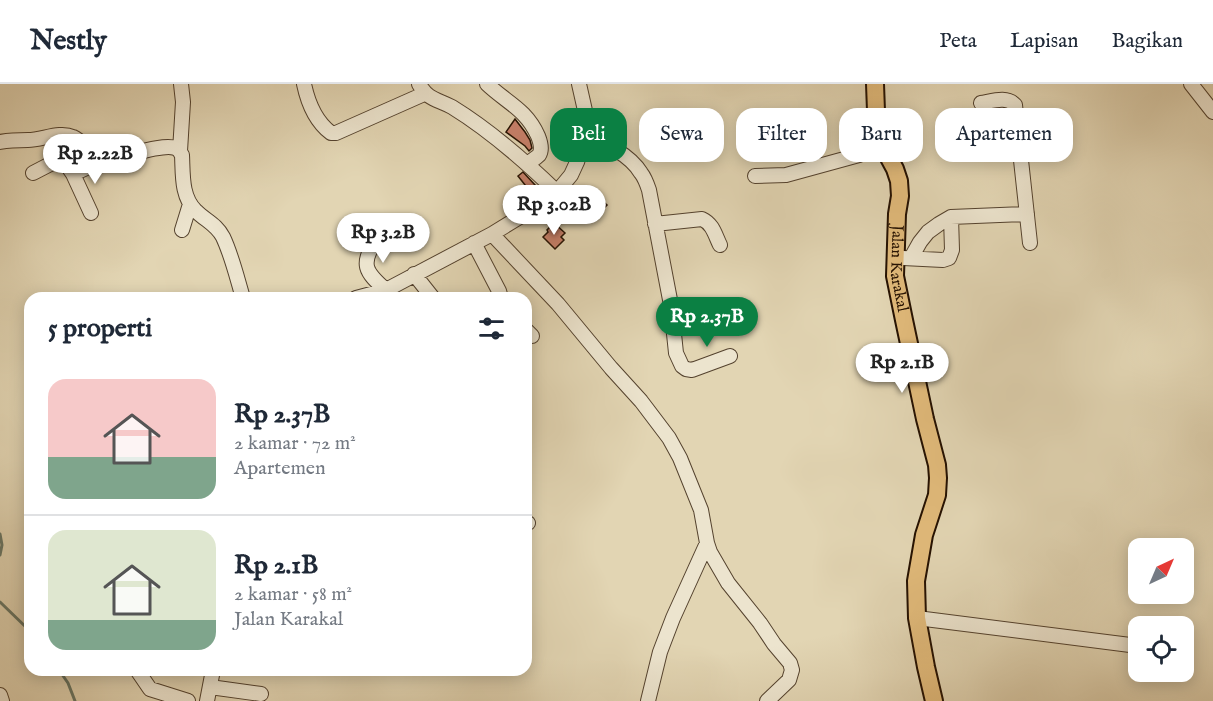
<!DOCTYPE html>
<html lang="id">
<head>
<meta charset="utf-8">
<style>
	:root { --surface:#fff; --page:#f6f6f7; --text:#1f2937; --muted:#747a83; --line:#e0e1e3; --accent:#0b8043 }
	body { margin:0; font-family:"IM FELL English",serif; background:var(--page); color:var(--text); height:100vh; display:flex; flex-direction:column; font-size:22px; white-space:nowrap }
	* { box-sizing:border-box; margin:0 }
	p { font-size:20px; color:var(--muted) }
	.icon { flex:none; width:33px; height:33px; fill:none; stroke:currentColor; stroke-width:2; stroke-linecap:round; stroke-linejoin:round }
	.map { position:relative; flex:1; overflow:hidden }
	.sheet { position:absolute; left:24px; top:208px; width:508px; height:384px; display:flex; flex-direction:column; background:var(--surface); border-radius:18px; box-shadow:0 3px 15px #0003 }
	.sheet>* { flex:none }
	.guide { position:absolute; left:550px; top:24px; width:570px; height:54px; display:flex; gap:12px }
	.needle { width:39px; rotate:44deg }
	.controls { position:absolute; left:1128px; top:454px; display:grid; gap:12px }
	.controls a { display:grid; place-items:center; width:66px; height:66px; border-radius:12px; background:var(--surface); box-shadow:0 3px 15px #0003; font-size:30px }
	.price { position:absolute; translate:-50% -51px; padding:0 14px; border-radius:21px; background:#fff; color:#222; font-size:20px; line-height:39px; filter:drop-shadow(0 2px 3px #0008) }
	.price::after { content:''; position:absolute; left:50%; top:36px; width:18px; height:14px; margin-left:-9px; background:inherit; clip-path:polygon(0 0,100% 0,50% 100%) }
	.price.selected { background:var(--accent); color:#fff }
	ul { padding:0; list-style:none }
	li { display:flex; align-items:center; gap:18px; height:150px; padding:0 24px }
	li+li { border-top:2px solid var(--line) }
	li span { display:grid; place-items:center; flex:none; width:168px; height:120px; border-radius:18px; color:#555 }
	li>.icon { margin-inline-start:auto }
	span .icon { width:72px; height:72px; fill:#fffc; stroke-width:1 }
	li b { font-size:26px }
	h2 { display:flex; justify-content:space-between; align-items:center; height:72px; padding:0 24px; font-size:26px }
	.pill { padding:0 21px; border-radius:18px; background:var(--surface); box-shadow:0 3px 15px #0003; font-size:21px; line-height:54px }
	.pill.selected { background:var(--accent); color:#fff }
	header { display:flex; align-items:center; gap:36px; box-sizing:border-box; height:84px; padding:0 30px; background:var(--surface); border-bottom:2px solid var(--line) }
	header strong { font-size:28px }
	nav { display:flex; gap:33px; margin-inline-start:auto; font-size:21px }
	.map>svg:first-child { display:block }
</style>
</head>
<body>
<header>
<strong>Nestly</strong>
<nav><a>Peta</a><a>Lapisan</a><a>Bagikan</a></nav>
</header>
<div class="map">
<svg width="1213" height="617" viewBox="0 0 1213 617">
	<rect width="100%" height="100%" fill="#e2d5b3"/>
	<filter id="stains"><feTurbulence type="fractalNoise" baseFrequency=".00333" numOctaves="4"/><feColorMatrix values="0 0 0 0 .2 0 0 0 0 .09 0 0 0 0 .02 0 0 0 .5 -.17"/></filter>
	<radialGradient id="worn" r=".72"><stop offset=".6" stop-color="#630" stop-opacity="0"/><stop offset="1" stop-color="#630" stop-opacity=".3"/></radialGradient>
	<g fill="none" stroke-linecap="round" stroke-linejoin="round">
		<path stroke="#687665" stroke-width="3" d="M0,450L2,461L0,471
			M0,518L30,547
			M59,586L68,599L75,617"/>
	</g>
	<path fill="#c77f69" stroke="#251101" stroke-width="1.5" d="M515,35L525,48L530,56L532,64L529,67L525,62L506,48Z
		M523,88L535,101L529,106L518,92Z
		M598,113L607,121L599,129L590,121Z
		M554,139L565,149L561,153L564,156L555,165L543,153L548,148L547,146Z"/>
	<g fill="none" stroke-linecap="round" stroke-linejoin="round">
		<g stroke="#54422e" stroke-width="16">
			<path id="minor" d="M304,0C308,19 315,37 331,49H336L424,10
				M419,0C428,16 437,15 452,23C491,47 525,77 557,108
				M487,0C507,19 526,25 538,52C540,57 543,65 539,71C536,74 531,77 527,80
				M1191,0L1213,28
				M981,19C993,17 1007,12 1015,21L1030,159
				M585,53C605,58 630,71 641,89C645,94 647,100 649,106L671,221L676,269L682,282L686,285L692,286L730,272
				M0,58C10,56 18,56 28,56C42,56 60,47 73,53C85,58 92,76 107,75C123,74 162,59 175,64C180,66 179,67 182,71C183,90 181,113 196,127C206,137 216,140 223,153C232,172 237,194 243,214
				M180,67L183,18L181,0
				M33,89L62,74L73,90
				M755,92L786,91L859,71L884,57
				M91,129L73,90L104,76
				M655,140L702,135C713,140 715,151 720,161
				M182,146L190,120
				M492,150L558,220L611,284L641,317L669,354L680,374L701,426L707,459L710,468L728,499L760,539L774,560L790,579L792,586L789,596L767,617
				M376,156C360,180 365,188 386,206
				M474,159L499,207L501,214
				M903,174L943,176L949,174L952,166L951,133
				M911,174L920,158L928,148L939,140L951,133L1027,130
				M414,190L433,214
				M356,214L386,206L492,150L518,134L557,108L571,91L577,78L585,53L586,31L579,0
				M526,246L532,252
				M526,438L528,439
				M917,534L1138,562
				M137,586L150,605L188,617
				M210,603L261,610
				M0,611L2,617
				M207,617L213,586
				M648,617L660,568L673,534L707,459"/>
		</g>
		<g stroke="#251101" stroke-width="20">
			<g id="major">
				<path id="s1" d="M875,0L876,27L888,72L895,85L899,97L900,112L897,130L895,192L904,236L925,335L937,381L938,394L937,411L924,451L916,497L917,534L926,583L934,617"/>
			</g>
		</g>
		<use href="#minor" stroke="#ece4ce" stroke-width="14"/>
		<use href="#major" stroke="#e1ba7a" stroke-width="16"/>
	</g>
	<g text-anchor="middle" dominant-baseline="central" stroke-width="6" stroke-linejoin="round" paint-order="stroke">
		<g font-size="16" fill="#251101" stroke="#ece4ce">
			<text stroke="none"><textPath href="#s1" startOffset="189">Jalan Karakal</textPath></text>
		</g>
	</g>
	<rect width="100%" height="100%" filter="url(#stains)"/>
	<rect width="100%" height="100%" fill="url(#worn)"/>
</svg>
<div class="controls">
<a><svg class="needle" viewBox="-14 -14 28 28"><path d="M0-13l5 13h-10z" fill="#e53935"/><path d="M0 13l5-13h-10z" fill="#747a83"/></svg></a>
<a><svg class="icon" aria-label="locate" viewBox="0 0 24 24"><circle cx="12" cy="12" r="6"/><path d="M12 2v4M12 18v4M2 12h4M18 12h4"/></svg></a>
</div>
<b class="price" style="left:95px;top:101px">Rp 2.22B</b>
<b class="price" style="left:554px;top:152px">Rp 3.02B</b>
<b class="price" style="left:383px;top:180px">Rp 3.2B</b>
<b class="price selected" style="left:707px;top:264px">Rp 2.37B</b>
<b class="price" style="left:902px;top:310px">Rp 2.1B</b>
<div class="guide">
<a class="pill selected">Beli</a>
<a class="pill">Sewa</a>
<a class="pill">Filter</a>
<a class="pill">Baru</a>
<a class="pill">Apartemen</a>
</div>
<section class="sheet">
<h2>5 properti<svg class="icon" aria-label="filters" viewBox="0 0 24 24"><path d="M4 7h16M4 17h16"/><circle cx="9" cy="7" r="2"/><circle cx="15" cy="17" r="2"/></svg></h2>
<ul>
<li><span style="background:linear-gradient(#f6c9c9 65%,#7fa58c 0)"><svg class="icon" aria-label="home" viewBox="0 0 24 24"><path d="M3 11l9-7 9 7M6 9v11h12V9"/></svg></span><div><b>Rp 2.37B</b><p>2 kamar · 72 m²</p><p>Apartemen</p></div></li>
<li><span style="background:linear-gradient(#dfe7d0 75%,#7fa58c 0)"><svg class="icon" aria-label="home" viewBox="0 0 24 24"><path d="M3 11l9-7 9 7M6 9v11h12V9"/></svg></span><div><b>Rp 2.1B</b><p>2 kamar · 58 m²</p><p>Jalan Karakal</p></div></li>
</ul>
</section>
</div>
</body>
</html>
